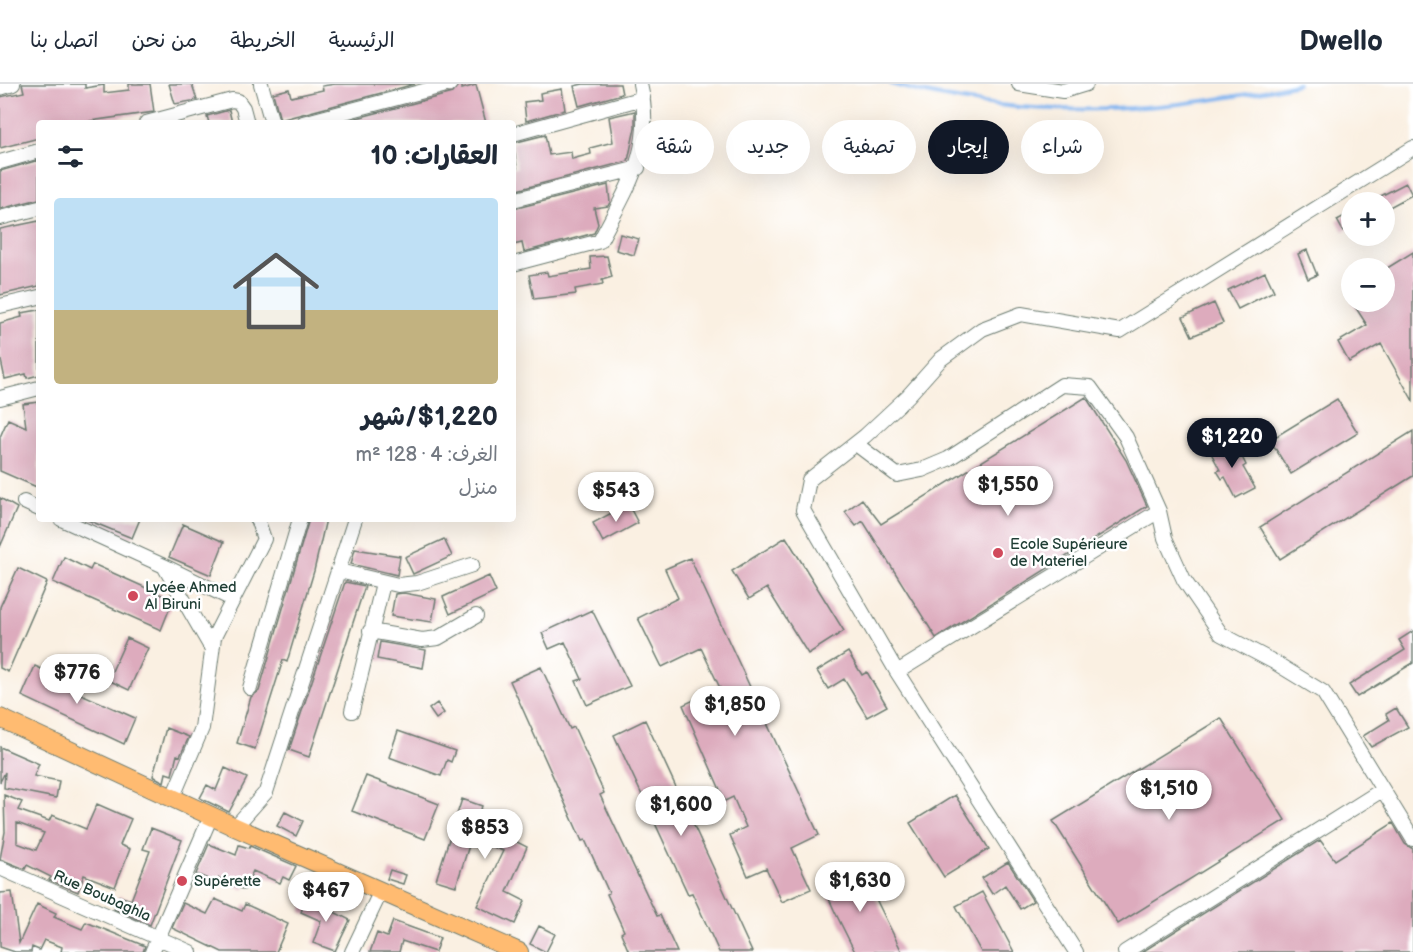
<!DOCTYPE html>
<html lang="ar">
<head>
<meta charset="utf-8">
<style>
	:root { --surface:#fff; --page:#f2f2f3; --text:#1f2937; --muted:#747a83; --line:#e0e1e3; --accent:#111827 }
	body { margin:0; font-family:"Balsamiq Sans","Playpen Sans Arabic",sans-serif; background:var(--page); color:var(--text); direction:rtl; height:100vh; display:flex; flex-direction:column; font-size:22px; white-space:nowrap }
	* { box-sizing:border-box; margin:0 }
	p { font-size:20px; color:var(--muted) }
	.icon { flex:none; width:33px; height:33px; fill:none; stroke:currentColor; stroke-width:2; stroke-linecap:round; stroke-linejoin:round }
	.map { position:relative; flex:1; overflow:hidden; direction:ltr }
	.details { position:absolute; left:36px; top:36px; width:480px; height:402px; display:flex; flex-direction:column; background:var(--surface); border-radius:6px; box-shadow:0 6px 24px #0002; direction:rtl }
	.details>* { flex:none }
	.guide { position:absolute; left:534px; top:36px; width:570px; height:54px; direction:rtl; display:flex; gap:12px }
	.tools { position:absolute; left:1341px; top:108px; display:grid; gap:12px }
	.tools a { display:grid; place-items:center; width:54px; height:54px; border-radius:50%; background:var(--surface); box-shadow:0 6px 24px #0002; font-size:30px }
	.price { position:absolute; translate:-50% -51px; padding:0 14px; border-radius:21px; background:#fff; color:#222; font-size:20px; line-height:39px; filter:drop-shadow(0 2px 3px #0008) }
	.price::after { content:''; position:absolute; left:50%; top:36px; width:18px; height:14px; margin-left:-9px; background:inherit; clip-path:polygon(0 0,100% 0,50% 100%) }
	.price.on { background:var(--accent); color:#fff }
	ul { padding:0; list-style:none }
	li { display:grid; align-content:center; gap:12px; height:318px; padding:0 18px }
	li span { display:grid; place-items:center; height:186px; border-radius:6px; color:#555 }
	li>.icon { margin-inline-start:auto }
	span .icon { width:108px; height:108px; fill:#fffc; stroke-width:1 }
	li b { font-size:26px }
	h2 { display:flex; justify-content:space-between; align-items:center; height:72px; padding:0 18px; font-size:26px }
	.tag { padding:0 21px; border-radius:27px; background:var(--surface); box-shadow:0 6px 24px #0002; font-size:21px; line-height:54px }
	.tag.on { background:var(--accent); color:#fff }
	header { display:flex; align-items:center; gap:36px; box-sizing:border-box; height:84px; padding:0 30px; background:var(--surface); border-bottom:2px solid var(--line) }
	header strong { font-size:28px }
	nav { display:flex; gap:33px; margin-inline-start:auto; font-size:21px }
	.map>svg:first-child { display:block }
</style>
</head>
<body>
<header>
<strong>Dwello</strong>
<nav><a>الرئيسية</a><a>الخريطة</a><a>من نحن</a><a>اتصل بنا</a></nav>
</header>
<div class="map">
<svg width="1413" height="868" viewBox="0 0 1413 868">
	<rect width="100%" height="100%" fill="#fff"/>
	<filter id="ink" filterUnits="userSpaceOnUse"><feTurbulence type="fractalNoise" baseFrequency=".0167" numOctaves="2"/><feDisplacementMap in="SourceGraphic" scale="12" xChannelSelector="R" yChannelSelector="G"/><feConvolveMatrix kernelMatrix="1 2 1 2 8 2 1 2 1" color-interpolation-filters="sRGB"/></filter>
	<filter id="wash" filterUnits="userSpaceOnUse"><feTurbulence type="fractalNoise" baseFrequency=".008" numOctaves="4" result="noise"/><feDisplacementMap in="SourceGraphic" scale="24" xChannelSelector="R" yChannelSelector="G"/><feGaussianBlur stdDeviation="1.35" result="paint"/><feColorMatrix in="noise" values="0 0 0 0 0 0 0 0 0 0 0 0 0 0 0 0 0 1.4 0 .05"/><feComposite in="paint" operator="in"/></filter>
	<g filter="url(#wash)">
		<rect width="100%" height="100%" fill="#faf0e2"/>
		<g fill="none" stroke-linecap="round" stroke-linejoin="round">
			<path stroke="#83b6f0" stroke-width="4" d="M891,0C1022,38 1166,29 1298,0"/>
		</g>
		<g id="blocks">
			<path fill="#ddabbd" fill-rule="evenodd" d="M22,0H85V4L104,1V9L129,6V0H150L154,28L90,37V39H39V54L0,64V13L24,8Z
				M169,0H192L197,16L175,20Z
				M335,0H415L280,36L273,9L289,5L291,13L323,6L322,2Z
				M459,0H462V5L476,1L486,39H338L452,9Z
				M583,0H620L622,10L579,22L574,2Z
				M562,5L565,26L526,37L524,18L541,16L540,9Z
				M229,26L232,39H209L207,32Z
				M635,27V44L628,77L513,107V84H517L513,59L545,51L549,71L571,68L572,75L591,70L590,64L613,58L609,33Z
				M39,76V115L0,125V87Z
				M1406,99L1412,111L1384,126V118H1369Z
				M608,101L610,118L608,122L594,124L598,140L594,149L524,168L522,159L513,161V125Z
				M1352,128V143L1343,147L1337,136Z
				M39,137V202L0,211V145Z
				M620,150L639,155L634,171L616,166Z
				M1307,166L1317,191L1308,195L1298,170Z
				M1413,168V317L1381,260L1349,278L1338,258L1367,241L1352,218H1384V186Z
				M607,172L612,193L602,196L603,200L575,205L576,210L534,215L529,191L547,188L548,192L591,185L590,173Z
				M1265,188L1274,207L1238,225L1228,206Z
				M1214,219L1223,239L1192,252L1183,233Z
				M39,226V291L27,294L26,290L5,295L0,272V239L22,233L21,229Z
				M1086,313L1126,376L1147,422L936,554L863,437L856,442L845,428L862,415L881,440Z
				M1337,315L1358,349L1291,390L1270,356Z
				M39,318V404L0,387V353L8,335L26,343L23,320Z
				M1413,347V392L1280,475L1260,443Z
				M1226,356L1237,376L1242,373L1246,381L1243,383L1255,404L1236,414L1225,393L1222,395L1217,387L1220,386L1209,365Z
				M0,414L17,424L0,463Z
				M628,420L638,439L603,458L593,439Z
				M85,435H140L132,454Z
				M309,435H326L314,487L287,578L283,576L255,665L237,659L251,613L259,607Z
				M183,440L224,458L211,491L169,473Z
				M786,453L844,547L808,570L767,504L749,515L732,487Z
				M444,455L452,472L413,490L405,473Z
				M355,465L400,472L397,491L351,480Z
				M64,473L90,486L93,480L173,516L161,546L53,498Z
				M690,474L819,751L792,764L811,805L782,818L766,784L748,792L730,751L746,743L733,713L725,717L683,621L720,604L701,564L662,583L638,534L678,514L665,485Z
				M18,484L47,498L8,588L0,584V523Z
				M489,492L496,508L450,530L443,513Z
				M345,498L365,502L309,673L289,666Z
				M404,509L436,515L432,538L391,532L395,510Z
				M592,526L630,602L587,621L576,597L582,595L565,558L549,565L542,549Z
				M1413,547V579L1357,613L1349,601L1405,566L1399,556Z
				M127,554L148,564L129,606L108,596Z
				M380,558L426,566L423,584L377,575Z
				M848,568L862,591L867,588L887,622L867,633L844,595L828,605L817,587Z
				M35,582L75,600L72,606L135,634L124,660L22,612Z
				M541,583L570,645L574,643L604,709L600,711L657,832L660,831L677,868H629L621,849L624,847L607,810L609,809L585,756L582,757L510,597Z
				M437,619L444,629L436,635L429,625Z
				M1396,624L1408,643L1371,663L1363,652L1389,636L1386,630Z
				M1221,634L1285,736L1118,840L1053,737Z
				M645,636L719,796L752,868H719L692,809L688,810L614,651Z
				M166,644L189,653L180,672L177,671L172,691L166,689L164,698L153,692Z
				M398,647L455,667L451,678L447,676L441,692L389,673Z
				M0,663L39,680L34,692L59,697L56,714L4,704L5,688L0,698Z
				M225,684L247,694L229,728L200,714L207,701L216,706Z
				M366,692L439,720L425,755L352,727Z
				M4,711L22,718L18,726L49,737L52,731L86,745L97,720L131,735L120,761L130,765L115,803L84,791L78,808L49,796L51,793L27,781L25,785L0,775L5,748ZM17,739L44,749L36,766L17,759Z
				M955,711L989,765L944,793L910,739Z
				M462,715L482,722L479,731L512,746L509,754L527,763L507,808L525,817L515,840L477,822L503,767L491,762L494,756L474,746L456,802L436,796Z
				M285,728L303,737L296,752L277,742Z
				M1393,739L1405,760L1413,765V868H1142L1320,756L1335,776Z
				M151,744L182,756L150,841L114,825L119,812L131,816L150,767L143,765Z
				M209,760L236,771L239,761L249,764L250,762L296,782L289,796L283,793L280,799L253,787L244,806L219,794L217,799L196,790Z
				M1008,778L1033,817L1020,825L1005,801L992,810L982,794Z
				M861,781L875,813L902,868H855L835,828L822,799Z
				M390,786L406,791L403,800L387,795Z
				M12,808L19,859L37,820L56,829L54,833L82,845L86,838L145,862L143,868H61L62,863L44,856L39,866L32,863L31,868H15L0,863V809Z
				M982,808L1014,868H981L956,822Z
				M309,810L328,819L326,824L350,836L335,867L313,859L321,837L301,828Z
				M215,815L242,827L245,820L288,840L276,868H222L172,844L183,819L207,830Z
				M393,837L440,854L435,868L402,857L399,868H370L377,849L387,853Z
				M539,842L555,850L546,868L530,860Z"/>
		</g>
	</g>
	<g filter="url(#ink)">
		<use href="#blocks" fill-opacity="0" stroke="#6c7c71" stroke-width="1.5"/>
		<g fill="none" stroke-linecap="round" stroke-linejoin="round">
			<g stroke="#6c7c71" stroke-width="16">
				<path id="minor" d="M261,0L272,39
					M1019,0L1063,7L1086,0
					M0,4L13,0
					M146,39L232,16L238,17L243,24L247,39
					M303,39L450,0
					M513,50L643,14
					M0,78L39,67
					M513,116L638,84
					M0,134L39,124
					M513,180L600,157C628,102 655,65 640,0
					M0,222L39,213
					M0,314L39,304
					M856,360L897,391L922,386L948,375L1062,301L1090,303L1126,353L1159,427L1165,454L1184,496L1221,550L1274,578L1323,608L1413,755
					M24,418L39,425
					M61,435L164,482L212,565
					M164,482L232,515
					M339,487L398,501L417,499L472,481
					M370,547L422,556L438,554L476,532
					M897,588L1159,427
					M250,604L300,435
					M352,627L383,499
					M172,715L202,644L214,553L264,455L257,435
					M235,743L266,708L355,435
					M0,784L190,868
					M152,868L211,732
					M352,868L380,809
					M1076,868L897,588L803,426L809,396L865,352L908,312L941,275L982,245L1021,230L1120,247L1413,64
					M1125,868L1382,706"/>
			</g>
			<g stroke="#6c7c71" stroke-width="20">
				<path id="major" d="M0,634L235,743L519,868"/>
			</g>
			<use href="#minor" stroke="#fff" stroke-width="14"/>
			<use href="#major" stroke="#ffbb71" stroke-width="18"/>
		</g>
	</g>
	<g fill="#d1495b" stroke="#fff" stroke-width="2">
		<circle cx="998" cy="469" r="6"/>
		<circle cx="133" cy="512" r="6"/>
		<circle cx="182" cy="797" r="6"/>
	</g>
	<g text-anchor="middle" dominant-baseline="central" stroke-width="5" stroke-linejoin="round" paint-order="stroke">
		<g font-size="15" fill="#1f3d34" stroke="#fff" text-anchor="start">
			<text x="1010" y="460">Ecole Supérieure<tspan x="1010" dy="17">de Materiel</tspan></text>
			<text x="145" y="503">Lycée Ahmed<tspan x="145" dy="17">Al Biruni</tspan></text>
			<text x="194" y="797">Supérette</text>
		</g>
		<g font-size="15" fill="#1f3d34" stroke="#fff">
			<text transform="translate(102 812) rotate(24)">Rue Boubaghla</text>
		</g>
	</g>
</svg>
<div class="tools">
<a>+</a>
<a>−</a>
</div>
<b class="price on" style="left:1232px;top:385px">$1,220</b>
<b class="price" style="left:1008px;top:433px">$1,550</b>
<b class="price" style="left:616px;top:439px">$543</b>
<b class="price" style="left:77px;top:621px">$776</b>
<b class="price" style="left:735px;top:653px">$1,850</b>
<b class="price" style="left:1169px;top:737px">$1,510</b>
<b class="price" style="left:681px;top:753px">$1,600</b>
<b class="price" style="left:485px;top:776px">$853</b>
<b class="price" style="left:860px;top:829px">$1,630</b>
<b class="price" style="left:326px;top:839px">$467</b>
<div class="guide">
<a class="tag">شراء</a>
<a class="tag on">إيجار</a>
<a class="tag">تصفية</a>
<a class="tag">جديد</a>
<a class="tag">شقة</a>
</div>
<section class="details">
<h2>العقارات: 10<svg class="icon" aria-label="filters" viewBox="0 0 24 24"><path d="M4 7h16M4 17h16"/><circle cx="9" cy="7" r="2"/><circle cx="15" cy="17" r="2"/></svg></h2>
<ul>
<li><span style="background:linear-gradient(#bfe0f5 60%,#c2b280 0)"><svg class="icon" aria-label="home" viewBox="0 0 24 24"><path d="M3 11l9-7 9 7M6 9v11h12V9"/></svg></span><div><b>$1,220/شهر</b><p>الغرف: 4 · 128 m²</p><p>منزل</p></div></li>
</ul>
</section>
</div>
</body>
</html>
